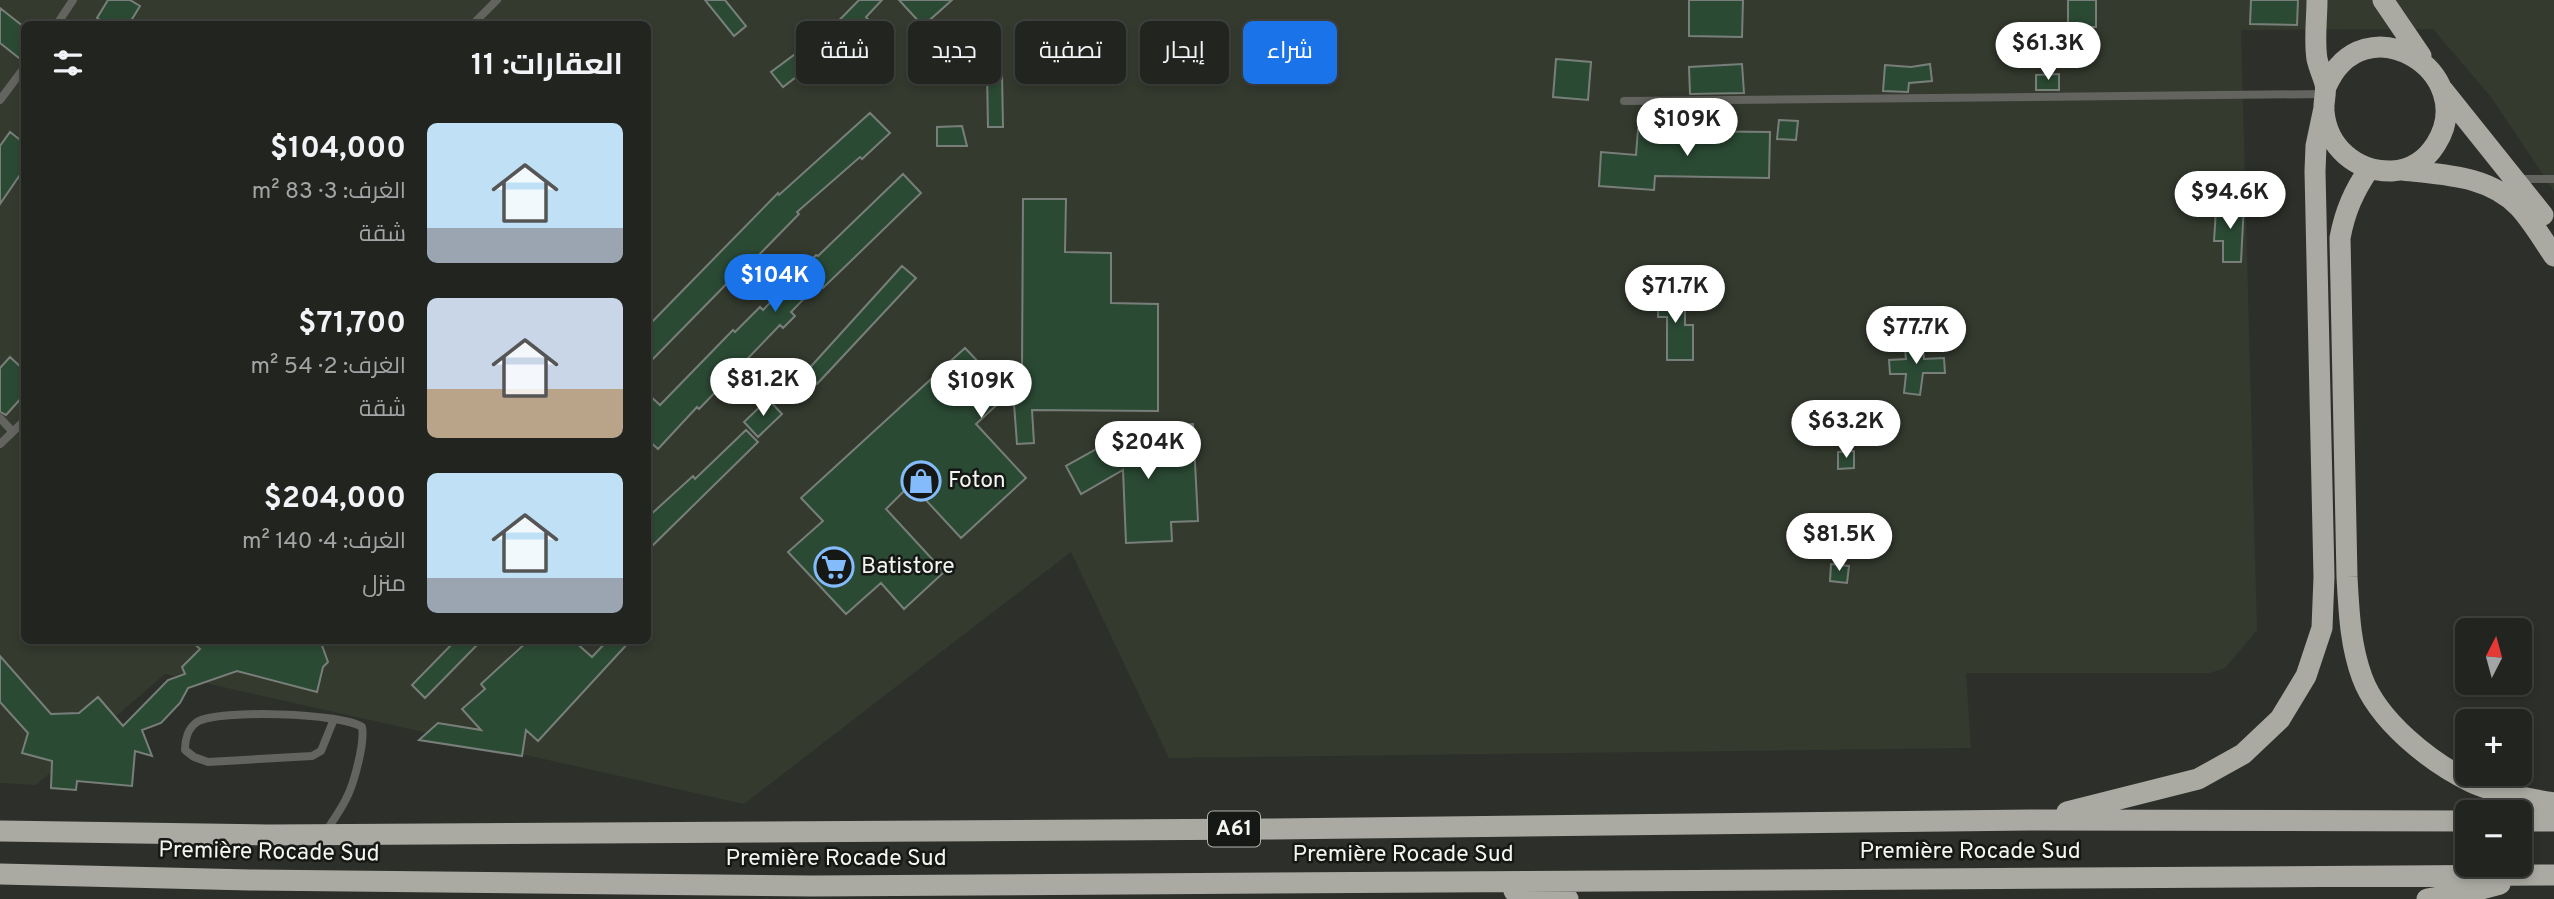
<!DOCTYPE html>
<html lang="ar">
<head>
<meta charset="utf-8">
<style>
	:root { --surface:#222420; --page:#2a2c29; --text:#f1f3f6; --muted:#a2a4a5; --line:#3f413e; --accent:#1a73e8 }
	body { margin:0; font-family:Overpass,Cairo,sans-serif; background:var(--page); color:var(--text); direction:rtl; height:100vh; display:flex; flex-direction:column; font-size:26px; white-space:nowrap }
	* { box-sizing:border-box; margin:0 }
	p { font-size:23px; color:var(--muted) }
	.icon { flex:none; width:38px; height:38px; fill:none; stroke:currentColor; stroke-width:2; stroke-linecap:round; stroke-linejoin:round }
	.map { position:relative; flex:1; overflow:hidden; direction:ltr }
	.panel { position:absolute; left:21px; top:21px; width:630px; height:623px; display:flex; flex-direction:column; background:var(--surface); border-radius:10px; box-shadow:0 4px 10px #0003,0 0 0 2px var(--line); direction:rtl }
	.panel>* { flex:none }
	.hud { position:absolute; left:672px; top:21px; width:665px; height:63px; direction:rtl; display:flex; gap:14px }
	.needle { width:46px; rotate:6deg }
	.tools { position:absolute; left:2455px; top:618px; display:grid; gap:14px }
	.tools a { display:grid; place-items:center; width:77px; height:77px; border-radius:10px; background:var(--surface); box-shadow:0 4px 10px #0003,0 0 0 2px var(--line); font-size:35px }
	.price { position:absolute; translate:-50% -60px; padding:0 16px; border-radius:24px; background:#fff; color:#222; font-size:23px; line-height:46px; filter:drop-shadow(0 2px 4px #0008) }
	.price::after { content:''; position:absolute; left:50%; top:42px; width:21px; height:16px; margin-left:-10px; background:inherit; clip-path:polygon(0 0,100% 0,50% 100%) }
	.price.active { background:var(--accent); color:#fff }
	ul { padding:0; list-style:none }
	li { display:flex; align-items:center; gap:21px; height:175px; padding:0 28px }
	li span { display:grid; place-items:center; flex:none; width:196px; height:140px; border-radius:10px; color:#555 }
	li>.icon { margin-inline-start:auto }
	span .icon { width:84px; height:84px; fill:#fffc; stroke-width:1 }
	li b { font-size:30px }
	h2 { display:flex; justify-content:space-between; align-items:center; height:84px; padding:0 28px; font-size:30px }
	.tag { padding:0 24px; border-radius:10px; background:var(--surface); box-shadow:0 4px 10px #0003,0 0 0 2px var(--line); font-size:24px; line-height:63px }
	.tag.active { background:var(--accent); color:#fff }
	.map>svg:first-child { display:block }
</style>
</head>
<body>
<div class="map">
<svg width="2554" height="899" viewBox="0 0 2554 899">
	<rect width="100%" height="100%" fill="#2d302a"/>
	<path fill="#343a2e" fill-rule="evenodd" d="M0,0H2554V191L2491,97L2433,29L2241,30L2257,630L2225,668L2210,673H1966L1971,748L1169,758L1071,552L744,804L165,674L36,785L0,783ZM24,24H648V640H24Z"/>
	<path fill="#2b4a34" stroke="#787f7a" stroke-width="2" d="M108,0H130L140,6L129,24H107L97,18Z
		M705,0H725L746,26L734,36Z
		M859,0H882L866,17L879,32L846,61L835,48L825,58L813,47Z
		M899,0H952L923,26Z
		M1689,0H1743L1742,37L1689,36Z
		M2068,0H2096V27H2068Z
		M2251,0H2298L2297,25L2250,24Z
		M0,8L24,27V62L0,43Z
		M802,49L813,64L783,87L771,72Z
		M1556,59L1591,62L1588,100L1553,97Z
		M1742,64L1744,93L1690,94L1689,67Z
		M1930,64L1932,81L1909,83L1908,92L1883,91L1885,65L1911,67Z
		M987,73H1002L1003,127H988Z
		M2059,74V90H2036V75Z
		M870,113L890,133L862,159L860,157L797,212L799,214L748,266L746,264L648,364V326L778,193L779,195Z
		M1779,120L1798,121L1796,140L1777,139Z
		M962,126L967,146H937V127Z
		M1638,129L1679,133V131L1770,132L1769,178L1655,176L1654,190L1599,186L1601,152L1636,155Z
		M10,132L24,143V169L0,204V146Z
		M903,174L921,193L823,288L818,284L791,312L795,316L783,328L780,325L699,409L697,407L658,449L648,440V394L660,405L733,330L735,332L760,307L763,310L816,255L818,256Z
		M1023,199H1066L1065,252L1111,253V303L1158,304V411L1032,410L1034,443L1017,444L1013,390L976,424L1026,478L961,538L911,484L886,509L944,572L904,609L881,583L846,614L788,552L823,521L801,498L965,348L1002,387L1004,369L1022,371Z
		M2225,201L2244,203L2241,262H2223V241H2214L2216,210H2225Z
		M902,266L916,278L817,384L805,373Z
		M1659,281H1674V309L1685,308V325H1693V360H1667V317H1658Z
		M1922,338L1924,359L1944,358L1945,373H1923L1920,395L1904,393L1906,374H1890L1889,360L1906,359L1904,340Z
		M10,357L24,370V395L6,415L0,412V368Z
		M768,399L782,414L758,437L744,422Z
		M1849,421L1850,436L1834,438L1833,422Z
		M1193,424L1198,521L1171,522L1172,541L1126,543L1123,470L1081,494L1066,466L1102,446L1104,450L1154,438L1153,426Z
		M746,430L758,442L648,550V517L693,476L695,479Z
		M1854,451V468L1838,469V452Z
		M1831,564L1849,566L1847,583L1830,581Z
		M190,640H320L328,662L323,667L317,692L237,671L188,688L180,703L161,723L142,730L152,756L135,751L132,786L77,781L76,790L51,788L52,761L22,753L28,733L0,702V656L51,714L79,713L98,697L123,726L168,680L185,674L182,667L200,649Z
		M456,640H482L425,698L412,685Z
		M529,640H573L592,657L608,640H631L538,741L526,730L522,756L419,740L438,723L481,730L462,709L485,689L481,684Z"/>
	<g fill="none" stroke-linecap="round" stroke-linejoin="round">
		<path stroke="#636360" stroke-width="8" d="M57,24L73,0
			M473,24L497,0
			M0,100L24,68
			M1624,101L2325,94
			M2518,179H2554
			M0,418L12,431
			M0,444L24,421
			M325,833C332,822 340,811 346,799C354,784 365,743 362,727C342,713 219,709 197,722C188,728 185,740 185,750L194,757L208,762L312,756L321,751L334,719"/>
		<path stroke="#abaaa2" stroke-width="21" d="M2317,0C2317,19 2314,40 2317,59C2319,68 2323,76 2325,84C2327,92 2323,102 2324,111C2327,147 2356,172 2392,171C2411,170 2426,160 2436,144C2481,72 2363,0 2326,87
			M2383,0L2421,56
			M2443,90L2543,215
			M2369,169C2354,191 2345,211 2340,238L2347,577C2349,611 2350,644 2362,677C2378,721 2430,762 2471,782C2494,793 2529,799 2554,803
			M2403,170C2444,175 2488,175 2519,207C2532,221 2543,240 2554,256
			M2067,812L2198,779L2243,754L2280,719L2306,676L2322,628L2324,577L2315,171L2316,146L2324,108
			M2520,821H2554
			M0,831L268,835L1274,829L2031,820L2468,821
			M0,874L250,880L813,886L2554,875
			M1514,891L1568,899
			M2427,899L2474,891L2500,884"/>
	</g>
	<defs>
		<g id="shop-ring" transform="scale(2.0125)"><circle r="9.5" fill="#161815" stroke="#84bcfb" stroke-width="1.5"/><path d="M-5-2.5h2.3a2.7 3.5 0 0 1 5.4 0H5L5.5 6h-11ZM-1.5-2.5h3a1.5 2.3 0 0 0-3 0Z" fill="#84bcfb"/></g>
		<g id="supermarket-ring" transform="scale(2.0125)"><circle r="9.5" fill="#161815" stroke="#84bcfb" stroke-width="1.5"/><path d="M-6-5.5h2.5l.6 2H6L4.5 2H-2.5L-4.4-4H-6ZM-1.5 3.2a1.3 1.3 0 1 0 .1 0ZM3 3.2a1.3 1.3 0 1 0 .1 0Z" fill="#84bcfb"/></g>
	</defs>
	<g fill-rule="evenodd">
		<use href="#shop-ring" x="921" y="481"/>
		<use href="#supermarket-ring" x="834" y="567"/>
	</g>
	<g text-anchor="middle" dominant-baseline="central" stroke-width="5" stroke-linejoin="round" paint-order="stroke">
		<rect fill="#161815" stroke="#b1b3af" stroke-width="2" x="1208" y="811.5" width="52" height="35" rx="5"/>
		<g font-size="21" font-weight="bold" fill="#f3f5f1">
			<text x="1234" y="829">A61</text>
		</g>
		<g font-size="23" fill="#f3f5f1" stroke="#161815" text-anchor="start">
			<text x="948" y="481">Foton</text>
			<text x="861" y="567">Batistore</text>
		</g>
		<g font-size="23" fill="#f3f5f1" stroke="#161815">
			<text x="1970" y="852">Première Rocade Sud</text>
			<text transform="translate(269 853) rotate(1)">Première Rocade Sud</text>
			<text x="1403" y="855">Première Rocade Sud</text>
			<text x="836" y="859">Première Rocade Sud</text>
		</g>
	</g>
</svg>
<div class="tools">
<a><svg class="needle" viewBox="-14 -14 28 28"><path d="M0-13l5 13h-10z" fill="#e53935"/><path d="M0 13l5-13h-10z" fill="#a2a4a5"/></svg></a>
<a>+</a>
<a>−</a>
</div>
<b class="price" style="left:2048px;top:82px">$61.3K</b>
<b class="price" style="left:1687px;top:158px">$109K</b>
<b class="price" style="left:2230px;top:231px">$94.6K</b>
<b class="price active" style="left:775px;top:314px">$104K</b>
<b class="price" style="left:1675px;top:325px">$71.7K</b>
<b class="price" style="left:1916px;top:366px">$77.7K</b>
<b class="price" style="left:763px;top:418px">$81.2K</b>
<b class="price" style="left:981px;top:420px">$109K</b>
<b class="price" style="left:1846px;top:460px">$63.2K</b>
<b class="price" style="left:1148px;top:481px">$204K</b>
<b class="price" style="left:1839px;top:573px">$81.5K</b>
<div class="hud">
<a class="tag active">شراء</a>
<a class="tag">إيجار</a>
<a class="tag">تصفية</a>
<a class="tag">جديد</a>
<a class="tag">شقة</a>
</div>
<section class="panel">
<h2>العقارات: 11<svg class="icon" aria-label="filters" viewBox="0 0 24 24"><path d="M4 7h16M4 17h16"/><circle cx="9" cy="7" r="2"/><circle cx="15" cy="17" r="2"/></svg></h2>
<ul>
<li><span style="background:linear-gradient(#bfe0f5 75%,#9aa5b1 0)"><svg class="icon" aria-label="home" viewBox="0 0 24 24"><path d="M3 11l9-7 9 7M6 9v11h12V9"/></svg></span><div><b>$104,000</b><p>الغرف: 3 · 83 m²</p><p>شقة</p></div></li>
<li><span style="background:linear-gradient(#c9d6e8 65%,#b9a48a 0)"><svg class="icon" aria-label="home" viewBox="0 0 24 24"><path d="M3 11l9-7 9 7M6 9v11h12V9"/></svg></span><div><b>$71,700</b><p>الغرف: 2 · 54 m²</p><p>شقة</p></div></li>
<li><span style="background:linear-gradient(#bfe0f5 75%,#9aa5b1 0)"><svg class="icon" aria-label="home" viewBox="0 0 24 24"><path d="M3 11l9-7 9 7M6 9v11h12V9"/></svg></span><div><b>$204,000</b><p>الغرف: 4 · 140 m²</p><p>منزل</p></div></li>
</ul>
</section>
</div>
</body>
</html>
